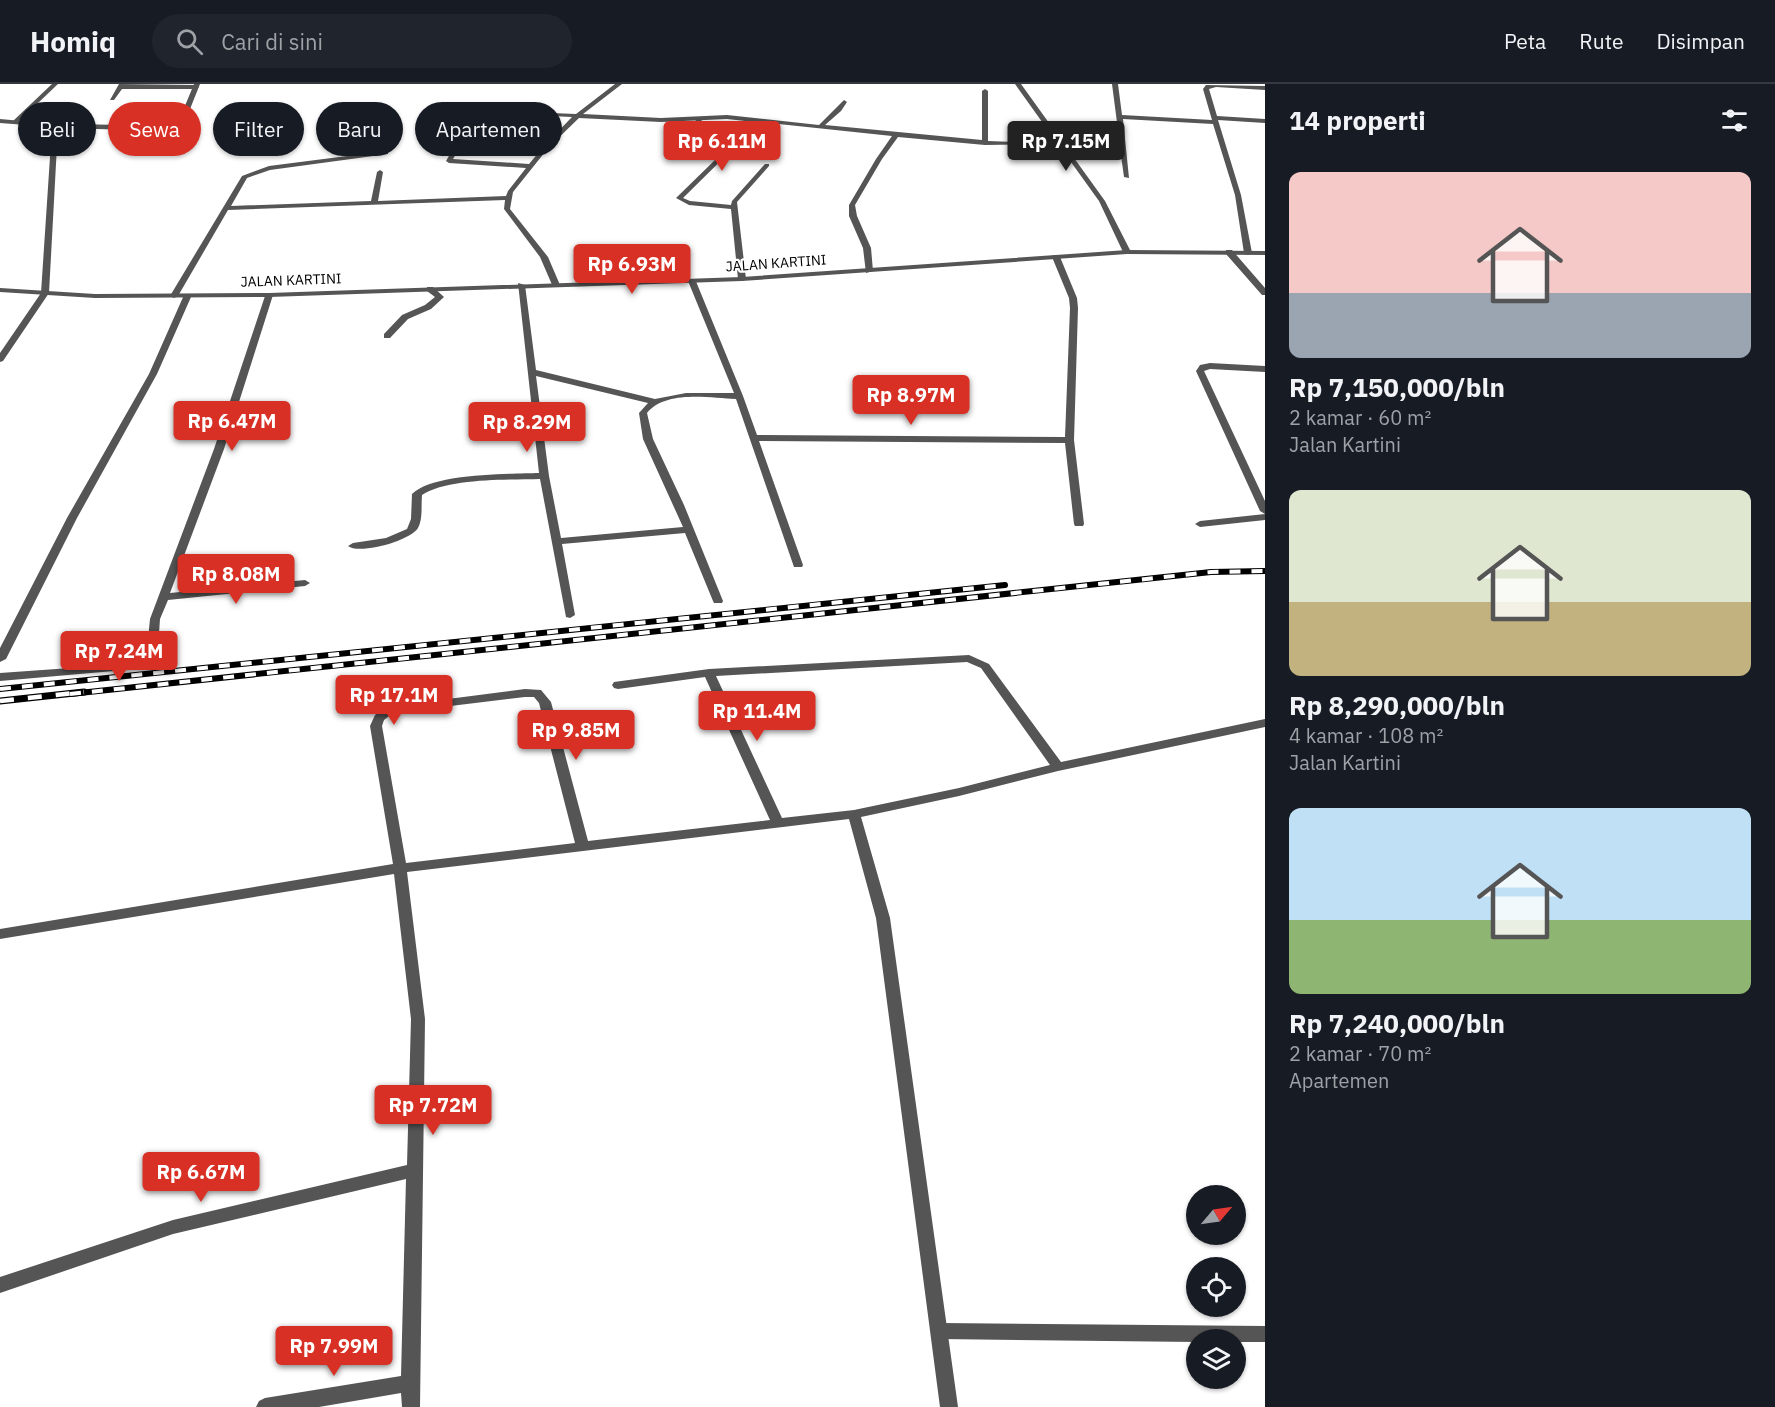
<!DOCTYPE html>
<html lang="id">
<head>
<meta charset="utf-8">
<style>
	:root { --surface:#171b24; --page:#20242c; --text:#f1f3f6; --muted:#9ea1a6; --line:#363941; --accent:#d93025 }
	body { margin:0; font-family:"IBM Plex Sans",sans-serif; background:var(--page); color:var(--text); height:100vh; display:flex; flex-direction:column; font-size:22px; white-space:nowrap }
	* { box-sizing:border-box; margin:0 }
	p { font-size:20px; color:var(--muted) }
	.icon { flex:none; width:33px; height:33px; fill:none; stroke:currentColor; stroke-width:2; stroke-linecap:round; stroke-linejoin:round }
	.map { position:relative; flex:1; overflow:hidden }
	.details { display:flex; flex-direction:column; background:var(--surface); width:510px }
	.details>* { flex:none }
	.hud { position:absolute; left:18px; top:18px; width:570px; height:54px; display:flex; gap:12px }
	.needle { width:39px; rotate:61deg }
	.buttons { position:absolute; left:1186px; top:1101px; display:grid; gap:12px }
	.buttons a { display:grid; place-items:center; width:60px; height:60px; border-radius:50%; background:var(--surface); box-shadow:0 2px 4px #0004; font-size:30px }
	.price { position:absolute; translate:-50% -51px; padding:0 14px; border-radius:6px; background:var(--accent); color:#fff; font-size:20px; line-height:39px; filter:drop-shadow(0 2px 3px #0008) }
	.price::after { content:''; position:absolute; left:50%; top:36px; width:18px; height:14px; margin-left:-9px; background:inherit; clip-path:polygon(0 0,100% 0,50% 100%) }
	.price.on { background:#222; color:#fff }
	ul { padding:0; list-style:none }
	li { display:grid; align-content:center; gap:12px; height:318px; padding:0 24px }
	li span { display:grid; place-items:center; height:186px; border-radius:12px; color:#555 }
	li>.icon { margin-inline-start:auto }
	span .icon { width:108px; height:108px; fill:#fffc; stroke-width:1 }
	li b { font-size:26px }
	h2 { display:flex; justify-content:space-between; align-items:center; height:72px; padding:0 24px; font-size:26px }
	.pill { padding:0 21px; border-radius:27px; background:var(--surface); box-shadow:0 2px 4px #0004; font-size:21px; line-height:54px }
	.pill.on { background:var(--accent); color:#fff }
	header { display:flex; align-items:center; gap:36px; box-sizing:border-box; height:84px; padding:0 30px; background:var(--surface); border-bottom:2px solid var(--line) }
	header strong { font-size:28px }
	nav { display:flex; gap:33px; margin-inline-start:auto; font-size:21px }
	.search { width:420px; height:54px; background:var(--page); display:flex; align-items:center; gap:15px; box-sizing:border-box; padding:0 21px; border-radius:33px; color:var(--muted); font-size:22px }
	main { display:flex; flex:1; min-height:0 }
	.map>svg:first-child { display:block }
</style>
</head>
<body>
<header>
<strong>Homiq</strong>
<div class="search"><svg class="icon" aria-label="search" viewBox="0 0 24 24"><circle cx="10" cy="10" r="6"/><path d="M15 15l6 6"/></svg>Cari di sini</div>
<nav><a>Peta</a><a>Rute</a><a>Disimpan</a></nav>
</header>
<main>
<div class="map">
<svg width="1265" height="1323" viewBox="0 0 1265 1323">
	<rect width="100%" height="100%" fill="#fff"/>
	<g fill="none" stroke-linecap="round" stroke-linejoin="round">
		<path fill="#555" fill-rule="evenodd" d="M52,0H58L17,39H13V37Z
			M119,0L196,1L199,3L196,5H122L114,16H110Z
			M699,33L704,34L682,57H678V55Z
			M427,203H433L444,213L431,225L408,235L390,254H384V250L402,231L425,221L435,213L427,207Z
			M940,1239L1265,1242V1258H1236V1256H1197V1258L940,1255L934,1253L931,1247L934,1241Z"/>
		<path fill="#555" fill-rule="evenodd" d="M194,0H200L188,30C155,51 95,45 58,43L49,209L3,277L0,278V269L41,209L52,43L0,39V35C18,37 37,37 55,38C98,41 141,45 182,29Z
			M615,0H622L583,30L661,34L727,31L819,41L844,16L847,18L841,27L825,41L982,56V7L985,5L988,7V57L1015,58L1055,56L1015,0H1021L1067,64L1119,54L1112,0H1118L1122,31L1212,36L1203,5L1206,1L1265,2V6L1216,3L1209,5L1217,32L1265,35V39L1218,36L1241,111L1252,169L1248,171L1244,169L1235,111L1213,40L1123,35L1129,94L1124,93L1119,57L1069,67L1105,117L1131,168L1130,170L1123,168L1099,117L1058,60L985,61L898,53L882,75L855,121L857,132L871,164L873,187L866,189L863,164L849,132V121L876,75L892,52L760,38L683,114L690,117L731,121L732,117L765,80H769V82L737,118L746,195L742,197L738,195L731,125L689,121L676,114L754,38L727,35L661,38L579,34L549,63L513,108L510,125L548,173L560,201L559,203H553L540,173L504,125L505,116L228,126L178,212L174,214L170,212L242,92L269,82L386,67L388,68V70L270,86L247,94L231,122L371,117L377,88L380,86L383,88L378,117L506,112L508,107L526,84L449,79L446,77L457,58L484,29L435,27L433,24L576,30ZM490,29L572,33L545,61L529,80L453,75L462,60Z
			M1226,166H1232L1265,204V211H1262L1226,170Z
			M1053,171L1060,173L1077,214L1078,224L1074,356L1084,440L1083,442H1075L1074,440L1065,359L759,357L803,481L802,483H794L736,315C709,314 666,306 647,329L653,355L684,421L723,517L722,519H714L713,517L685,449L562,460L575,531L570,534L566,533L540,395C508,396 448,394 422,411C421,422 423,435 418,444C410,457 359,471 348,462L353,459L386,454L407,445L411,435L412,410C433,389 509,390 539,389L518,199L525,201L536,286L655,315L686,309H734L688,197L695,195L743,312L757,351L1065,353L1070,224L1069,214L1052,173ZM536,292L648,319L639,329L643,355L683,443L561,454L549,392Z
			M266,209L273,211L224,365L170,509L305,496L310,499L305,502L168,516L160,535L157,578L148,584L0,597V589L141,579L146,576L150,535L214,365Z
			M184,211L191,213L157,290L77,434L6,575L0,578V564L67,434L149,290Z
			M1210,279L1265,282V288L1210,285L1204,287L1265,417V430L1260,427L1196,287L1200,281Z
			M1265,430V436L1200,443L1195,440L1200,437Z
			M969,571L989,580L1061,678L1265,635V643L1058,687L959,712L861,733L890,834L958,1323H940L876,834L849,735L407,788L425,935L420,1323H402L401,1309L319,1323H256L259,1317L265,1314L401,1292L406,1095L173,1150L0,1209V1193L173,1136L407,1081L411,935L394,790L0,855V845L393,780L370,642L375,631L386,623L525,605L541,606L551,618L588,757L770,736L705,593L618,605L614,604L612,601L614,598L709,585ZM967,578L981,584L1050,681L959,704L854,726L782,734L716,592ZM525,613H534L539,619L575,759L406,779L382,642L384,636L393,629Z"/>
		<path fill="#555" fill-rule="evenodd" d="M1127,166L1265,167V171L1127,170L742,197L269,213L95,214L0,208V204L95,210L269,209L742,193Z"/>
		<g stroke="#000" stroke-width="6">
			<path id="rail-far1" d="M0,605L1005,501
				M70,610L1211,488L1265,487"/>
		</g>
		<g stroke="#000" stroke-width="7">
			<path id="rail" d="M0,617L84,608"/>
		</g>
		<use href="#rail-far1" stroke="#fff" stroke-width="4" stroke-dasharray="11" stroke-linecap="butt"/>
		<use href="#rail" stroke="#fff" stroke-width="4.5" stroke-dasharray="14" stroke-linecap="butt"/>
	</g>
	<g text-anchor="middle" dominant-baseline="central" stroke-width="4.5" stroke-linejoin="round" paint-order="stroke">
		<g font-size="14" fill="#000" stroke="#fff">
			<text transform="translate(776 179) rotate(-4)">JALAN KARTINI</text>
			<text transform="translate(291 196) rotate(-2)">JALAN KARTINI</text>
		</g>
	</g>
</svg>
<div class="buttons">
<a><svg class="needle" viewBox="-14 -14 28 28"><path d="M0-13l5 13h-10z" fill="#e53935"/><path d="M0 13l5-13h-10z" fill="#9ea1a6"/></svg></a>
<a><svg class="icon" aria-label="locate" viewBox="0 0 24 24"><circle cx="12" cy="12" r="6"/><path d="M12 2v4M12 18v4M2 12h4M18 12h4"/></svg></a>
<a><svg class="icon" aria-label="layers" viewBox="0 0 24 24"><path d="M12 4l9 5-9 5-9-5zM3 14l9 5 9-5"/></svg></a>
</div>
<b class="price" style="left:722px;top:88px">Rp 6.11M</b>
<b class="price on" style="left:1066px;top:88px">Rp 7.15M</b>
<b class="price" style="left:632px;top:211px">Rp 6.93M</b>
<b class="price" style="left:911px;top:342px">Rp 8.97M</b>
<b class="price" style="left:232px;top:368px">Rp 6.47M</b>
<b class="price" style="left:527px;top:369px">Rp 8.29M</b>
<b class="price" style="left:236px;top:521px">Rp 8.08M</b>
<b class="price" style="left:119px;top:598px">Rp 7.24M</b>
<b class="price" style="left:394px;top:642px">Rp 17.1M</b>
<b class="price" style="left:757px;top:658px">Rp 11.4M</b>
<b class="price" style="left:576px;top:677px">Rp 9.85M</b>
<b class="price" style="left:433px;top:1052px">Rp 7.72M</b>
<b class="price" style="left:201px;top:1119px">Rp 6.67M</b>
<b class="price" style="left:334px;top:1293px">Rp 7.99M</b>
<div class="hud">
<a class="pill">Beli</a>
<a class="pill on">Sewa</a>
<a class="pill">Filter</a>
<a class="pill">Baru</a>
<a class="pill">Apartemen</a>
</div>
</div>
<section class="details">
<h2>14 properti<svg class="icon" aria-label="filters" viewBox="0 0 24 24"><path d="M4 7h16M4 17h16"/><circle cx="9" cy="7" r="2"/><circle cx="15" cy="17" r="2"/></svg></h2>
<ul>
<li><span style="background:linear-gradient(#f6c9c9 65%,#9aa5b1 0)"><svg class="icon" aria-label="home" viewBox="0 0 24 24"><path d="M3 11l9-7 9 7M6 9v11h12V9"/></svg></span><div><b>Rp 7,150,000/bln</b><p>2 kamar · 60 m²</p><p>Jalan Kartini</p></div></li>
<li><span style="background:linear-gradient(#dfe7d0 60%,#c2b280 0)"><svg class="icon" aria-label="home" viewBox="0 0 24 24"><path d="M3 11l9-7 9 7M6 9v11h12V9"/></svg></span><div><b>Rp 8,290,000/bln</b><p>4 kamar · 108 m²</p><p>Jalan Kartini</p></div></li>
<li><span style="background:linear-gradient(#bfe0f5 60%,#8fb573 0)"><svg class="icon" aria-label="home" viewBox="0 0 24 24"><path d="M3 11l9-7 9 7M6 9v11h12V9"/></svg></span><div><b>Rp 7,240,000/bln</b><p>2 kamar · 70 m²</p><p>Apartemen</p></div></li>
</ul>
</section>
</main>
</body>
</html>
